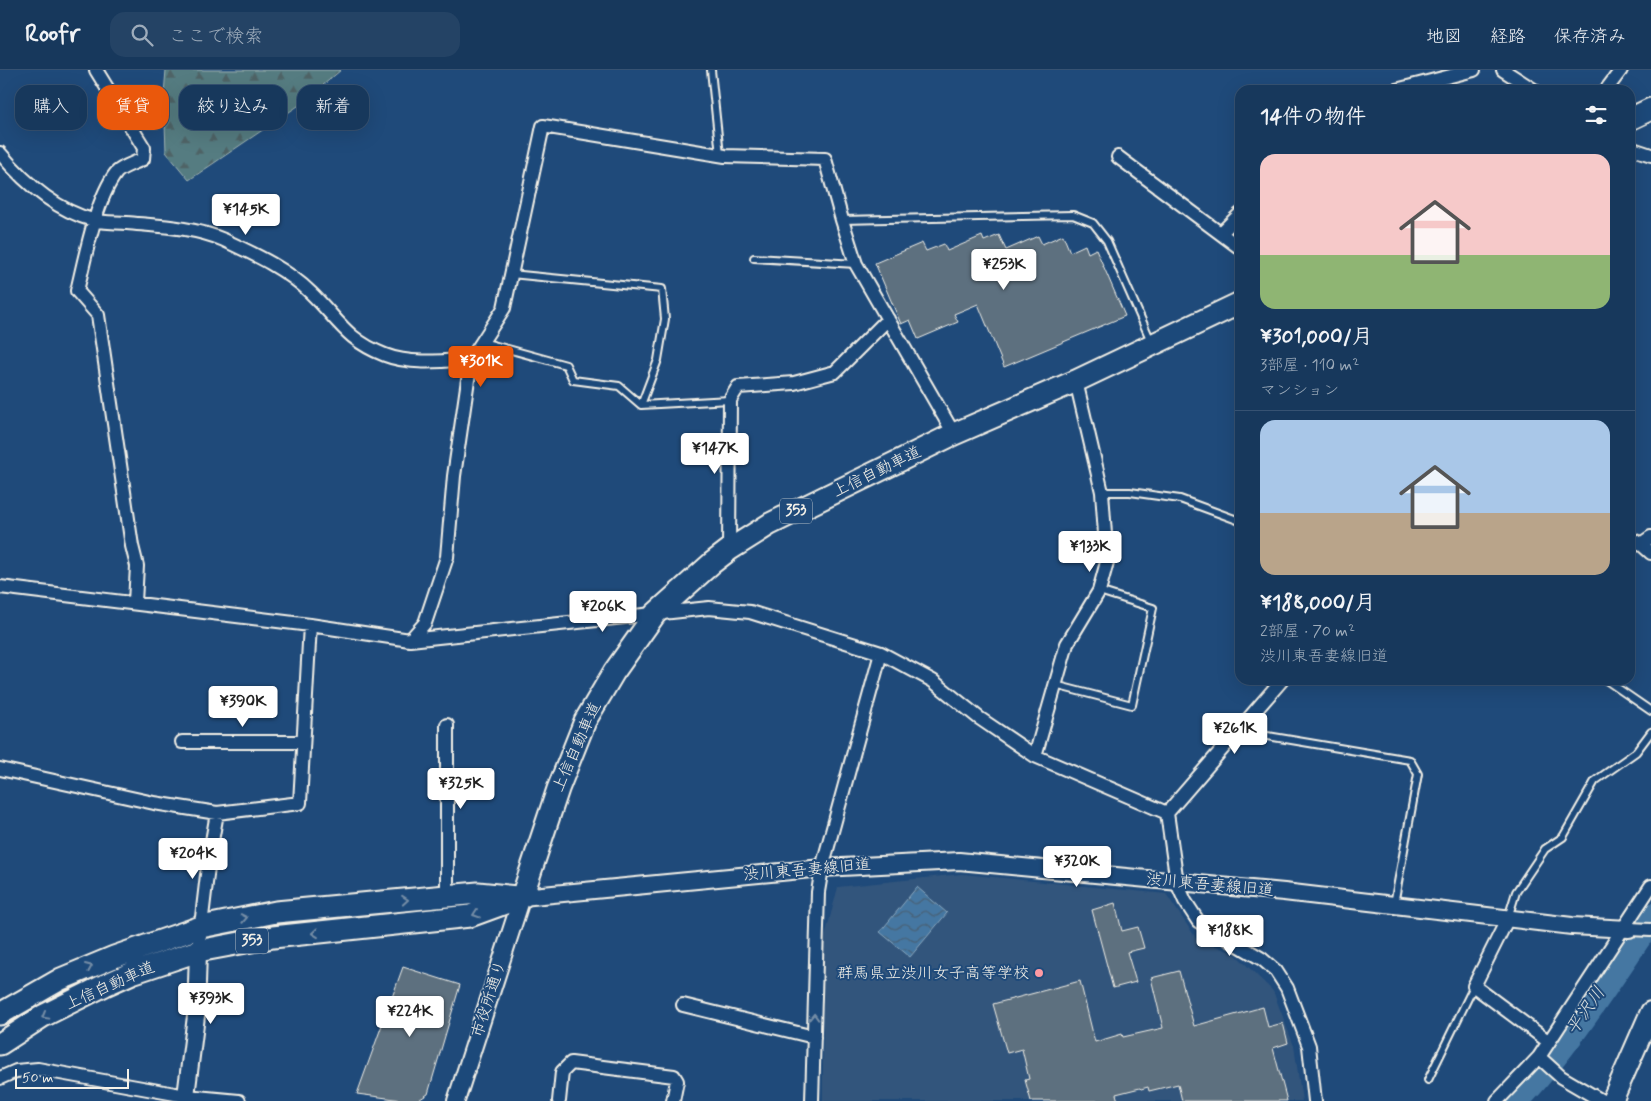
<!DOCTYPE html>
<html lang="ja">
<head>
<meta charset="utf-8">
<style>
	:root { --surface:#17385c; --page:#244365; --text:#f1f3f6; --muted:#9eacbb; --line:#365272; --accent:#ea580c }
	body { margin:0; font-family:Mynerve,"Klee One",sans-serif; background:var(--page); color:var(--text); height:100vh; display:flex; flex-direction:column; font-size:19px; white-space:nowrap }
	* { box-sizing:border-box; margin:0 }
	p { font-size:16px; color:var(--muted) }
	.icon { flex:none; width:28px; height:28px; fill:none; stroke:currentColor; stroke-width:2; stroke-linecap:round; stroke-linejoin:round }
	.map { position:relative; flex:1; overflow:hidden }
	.panel { position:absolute; left:1235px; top:15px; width:400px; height:600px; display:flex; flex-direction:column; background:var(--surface); border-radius:15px; box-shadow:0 5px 20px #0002,0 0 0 1px var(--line) }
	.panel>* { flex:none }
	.banner { position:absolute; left:15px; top:15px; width:475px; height:45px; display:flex; gap:10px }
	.scale { position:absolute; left:15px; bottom:12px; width:114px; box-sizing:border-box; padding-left:5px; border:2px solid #f4f1e8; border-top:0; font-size:14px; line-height:18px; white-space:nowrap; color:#f4f1e8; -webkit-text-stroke:4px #1f4a7a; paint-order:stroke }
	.price { position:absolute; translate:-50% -42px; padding:0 11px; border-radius:5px; background:#fff; color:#222; font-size:16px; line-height:32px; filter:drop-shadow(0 1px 2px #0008) }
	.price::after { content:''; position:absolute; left:50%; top:30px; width:15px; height:11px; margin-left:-8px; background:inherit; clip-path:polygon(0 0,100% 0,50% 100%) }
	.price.current { background:var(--accent); color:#fff }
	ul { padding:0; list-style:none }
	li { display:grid; align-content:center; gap:10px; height:265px; padding:0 25px }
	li+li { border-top:1px solid var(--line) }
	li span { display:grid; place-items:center; height:155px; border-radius:15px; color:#555 }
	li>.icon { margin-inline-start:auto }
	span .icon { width:90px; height:90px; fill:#fffc; stroke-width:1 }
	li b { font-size:21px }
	h2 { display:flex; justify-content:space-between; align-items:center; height:60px; padding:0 25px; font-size:21px }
	.tag { padding:0 18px; border-radius:15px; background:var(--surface); box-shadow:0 5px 20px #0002,0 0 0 1px var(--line); font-size:18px; line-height:45px }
	.tag.current { background:var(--accent); color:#fff }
	header { display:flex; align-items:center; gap:30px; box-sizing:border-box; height:70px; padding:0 25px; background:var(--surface); border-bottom:1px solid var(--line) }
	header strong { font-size:24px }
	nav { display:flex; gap:28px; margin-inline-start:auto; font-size:18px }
	.search { width:350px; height:45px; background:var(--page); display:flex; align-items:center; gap:12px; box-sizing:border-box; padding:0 18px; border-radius:15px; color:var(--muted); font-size:19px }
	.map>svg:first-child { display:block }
</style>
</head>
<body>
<header>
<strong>Roofr</strong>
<div class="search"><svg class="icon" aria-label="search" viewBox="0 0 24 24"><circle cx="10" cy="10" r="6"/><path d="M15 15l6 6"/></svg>ここで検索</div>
<nav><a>地図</a><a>経路</a><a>保存済み</a></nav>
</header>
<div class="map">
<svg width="1651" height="1031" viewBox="0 0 1651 1031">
	<defs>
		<pattern id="forest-firs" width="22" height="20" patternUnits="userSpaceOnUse" patternTransform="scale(1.25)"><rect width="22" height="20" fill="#547b81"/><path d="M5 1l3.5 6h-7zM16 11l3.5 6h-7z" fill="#4f6466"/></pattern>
		<pattern id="water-waves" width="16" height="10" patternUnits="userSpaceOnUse" patternTransform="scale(1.25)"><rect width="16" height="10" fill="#4577a2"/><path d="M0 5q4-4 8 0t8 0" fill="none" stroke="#476074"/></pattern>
	</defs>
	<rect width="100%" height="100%" fill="#1f4a7a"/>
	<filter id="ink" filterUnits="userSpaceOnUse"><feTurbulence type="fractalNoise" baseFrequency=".02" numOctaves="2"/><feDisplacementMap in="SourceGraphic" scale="10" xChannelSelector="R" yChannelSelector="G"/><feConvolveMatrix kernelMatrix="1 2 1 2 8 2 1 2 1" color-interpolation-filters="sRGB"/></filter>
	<g filter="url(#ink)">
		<path fill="#32557c" d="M962,804L1166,824L1196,868L1235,884L1273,921L1294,976L1302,1031H823V874L838,817Z"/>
		<path fill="url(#forest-firs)" stroke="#a4b6b4" d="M166,0H341L298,36L189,110L166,82L164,24Z"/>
		<path fill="url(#water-waves)" stroke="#8ba8be" d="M917,817L947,843L910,887L880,862Z"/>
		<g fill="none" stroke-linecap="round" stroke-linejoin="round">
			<path stroke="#4577a2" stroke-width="28" d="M1515,1031C1567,975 1608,910 1651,847"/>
		</g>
		<path fill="#5d707f" stroke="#f4f1e8" d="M999,165L1006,180L1038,166L1042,174L1063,165L1070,182L1085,175L1088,183L1096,179L1125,246L1004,297L978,234L954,244L958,252L918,269L910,250L901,254L875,193L922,173L926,181L944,174L947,181L982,166L984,171Z
			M1115,833L1122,861L1138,857L1144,878L1127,882L1136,912L1113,918L1092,840Z
			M403,897L460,915L428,1024L417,1031H410L357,1024Z
			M1179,901L1194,956L1263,937L1268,957L1283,953L1288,973L1273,978L1287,1031H1182L1178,1014L1149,1021L1148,1017L1141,1019L1140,1018L1116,1024L1118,1031H1031L1025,1010L1029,1009L1022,979L1007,983L993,934L1080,911L1095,972L1122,964L1123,967L1163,958L1151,908Z"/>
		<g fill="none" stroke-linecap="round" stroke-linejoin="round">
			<g stroke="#f4f1e8" stroke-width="10">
				<path id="service" d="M711,0L720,85
					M842,150L1073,145L1093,153L1107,171L1151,271
					M754,188L856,194
					M511,204L662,219L665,249L658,290L641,335
					M482,272L566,295L573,310L619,316L641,335L730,330
					M1102,422H1130L1180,429L1240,451
					M1606,610L1651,641
					M1055,615L1132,635L1153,538L1099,521
					M1238,661L1410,690L1418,704L1394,834
					M1508,848L1516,822L1545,779L1563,767L1595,711L1636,682L1651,662
					M1428,1010L1474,916"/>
			</g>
			<g stroke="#f4f1e8" stroke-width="16">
				<path id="minor" d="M96,0L144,78L143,89C135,93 121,97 116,103C96,129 85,188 77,221L98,245L132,476L137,496L135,532
					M1503,0L1534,20
					M1396,20L1474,0
					M1606,20L1621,0
					M1630,78L1651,85
					M0,83C25,113 55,140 93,150C104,153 116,152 127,153C159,156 194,157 224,170C254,184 287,199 311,223C338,249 346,270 385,285C410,295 444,291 471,289
					M1118,87L1240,178
					M1221,163L1240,144
					M1630,468L1641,474L1651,467
					M1641,474L1651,483
					M729,480L730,330L738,317L794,313L835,302L888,249
					M0,517L310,555L410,570L709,538L750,542L881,583L933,611L979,648L1035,686L1167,743
					M410,570L425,553L447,487L454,406L471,289L504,238L543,56L725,86L825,89L842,150L856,194L954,364
					M1282,610L1167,743L1177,813L1185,831L1198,851L1262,889L1276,901L1287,918L1309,976L1315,1031
					M182,672H303
					M1035,686L1067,574L1099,521L1107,492L1102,422L1076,311
					M0,699L154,733L217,743L300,733L310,555
					M447,826V655
					M1508,848L1474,916L1549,972
					M1629,859L1651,860
					M198,881L209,788L217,743
					M683,935L814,967
					M1539,987L1561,1007L1602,1031
					M0,1008L16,1001L38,999L186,1026L239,1031
					M559,1031L562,1002L571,993L674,1006L677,1011L673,1031
					M812,1031L818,822L822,798L881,583
					M1497,1031L1539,987L1651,816"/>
			</g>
			<g stroke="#f4f1e8" stroke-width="20">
				<path id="tertiary" d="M186,1026L196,946L198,881
					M456,1031L522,827L822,798L959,791L1284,822L1572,856L1629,859"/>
			</g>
			<g stroke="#f4f1e8" stroke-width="24">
				<path id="primary" d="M1612,1031L1651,942"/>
			</g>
			<g stroke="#f4f1e8" stroke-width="25">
				<path id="trunk" d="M1630,49L1651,39
					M522,827L558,719L585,651L614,602L655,544L712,493L729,480L770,454L954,364L1076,311L1240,233
					M0,944L61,909L114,887L201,857L276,842L478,823L517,827
					M0,974L43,946L105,915L132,903L198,881L273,867L470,846L522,827"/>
			</g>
			<use href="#service" stroke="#1f4a7a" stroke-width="6"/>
			<use href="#minor" stroke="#1f4a7a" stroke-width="12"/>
			<use href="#tertiary" stroke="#1f4a7a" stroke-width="16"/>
			<use href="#primary" stroke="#1f4a7a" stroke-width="20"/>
			<use href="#trunk" stroke="#1f4a7a" stroke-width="21"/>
		</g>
		<defs><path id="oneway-chevron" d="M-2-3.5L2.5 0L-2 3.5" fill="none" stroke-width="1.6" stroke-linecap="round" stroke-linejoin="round" transform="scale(1.25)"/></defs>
		<g stroke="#748da6">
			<use href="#oneway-chevron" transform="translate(405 830) rotate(-5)"/>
			<use href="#oneway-chevron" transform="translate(476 844) rotate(161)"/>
			<use href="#oneway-chevron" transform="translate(244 848) rotate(-11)"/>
			<use href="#oneway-chevron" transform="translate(315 863) rotate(174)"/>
			<use href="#oneway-chevron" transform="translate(89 897) rotate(-23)"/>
			<use href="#oneway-chevron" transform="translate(45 946) rotate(151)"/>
			<use href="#oneway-chevron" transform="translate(814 947) rotate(-88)"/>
		</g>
	</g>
	<circle fill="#ff9aa2" stroke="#1f4a7a" stroke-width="2" cx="1039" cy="903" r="5"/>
	<g text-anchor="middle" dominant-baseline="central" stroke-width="4" stroke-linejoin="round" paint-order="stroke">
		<g fill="#1f4a7a" stroke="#b4bfc7" stroke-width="1">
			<rect x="780" y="428.5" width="32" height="25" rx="4"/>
			<rect x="236" y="858.5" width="32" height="25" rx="4"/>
		</g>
		<g font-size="15" font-weight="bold" fill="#f4f1e8">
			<text x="796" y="441">353</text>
			<text x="252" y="871">353</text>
		</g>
		<g font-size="16" fill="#f4f1e8" stroke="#1f4a7a">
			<text transform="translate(877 402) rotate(-26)">上信自動車道</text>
			<text transform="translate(577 677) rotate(-66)">上信自動車道</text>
			<text transform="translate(807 800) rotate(-5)">渋川東吾妻線旧道</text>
			<text transform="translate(1210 815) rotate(5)">渋川東吾妻線旧道</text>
			<text transform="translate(110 916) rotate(-24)">上信自動車道</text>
			<text transform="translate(489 929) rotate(-72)">市役所通り</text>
		</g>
		<g font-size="16" fill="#f4f1e8" stroke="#1f4a7a" text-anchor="end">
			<text x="1029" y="903">群馬県立渋川女子高等学校</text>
		</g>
		<g font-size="18" font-style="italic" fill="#dadfde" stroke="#1f4a7a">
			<text transform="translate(1586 941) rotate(-55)">平沢川</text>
		</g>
	</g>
</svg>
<div class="scale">50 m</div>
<b class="price" style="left:246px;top:166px">¥145K</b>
<b class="price" style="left:1004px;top:221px">¥253K</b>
<b class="price current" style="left:481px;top:318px">¥301K</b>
<b class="price" style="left:715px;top:405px">¥147K</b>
<b class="price" style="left:1090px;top:503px">¥133K</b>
<b class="price" style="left:603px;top:563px">¥206K</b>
<b class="price" style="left:243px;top:658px">¥390K</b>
<b class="price" style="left:1235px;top:685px">¥261K</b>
<b class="price" style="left:461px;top:740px">¥325K</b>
<b class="price" style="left:193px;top:810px">¥204K</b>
<b class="price" style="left:1077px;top:818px">¥320K</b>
<b class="price" style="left:1230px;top:887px">¥188K</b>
<b class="price" style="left:211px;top:955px">¥393K</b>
<b class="price" style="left:410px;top:968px">¥224K</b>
<div class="banner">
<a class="tag">購入</a>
<a class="tag current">賃貸</a>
<a class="tag">絞り込み</a>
<a class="tag">新着</a>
</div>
<section class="panel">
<h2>14件の物件<svg class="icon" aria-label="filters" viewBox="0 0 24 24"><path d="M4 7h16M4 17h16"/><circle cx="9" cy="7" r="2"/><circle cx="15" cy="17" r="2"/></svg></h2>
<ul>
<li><span style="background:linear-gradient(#f6c9c9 65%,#8fb573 0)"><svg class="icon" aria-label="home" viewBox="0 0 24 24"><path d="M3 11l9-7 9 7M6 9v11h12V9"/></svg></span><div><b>¥301,000/月</b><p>3部屋 · 110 m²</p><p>マンション</p></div></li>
<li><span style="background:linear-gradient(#a9c7e8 60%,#b9a48a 0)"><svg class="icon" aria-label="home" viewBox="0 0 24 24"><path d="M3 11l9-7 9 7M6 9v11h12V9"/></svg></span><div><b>¥188,000/月</b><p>2部屋 · 70 m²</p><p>渋川東吾妻線旧道</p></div></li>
</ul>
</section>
</div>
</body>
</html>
